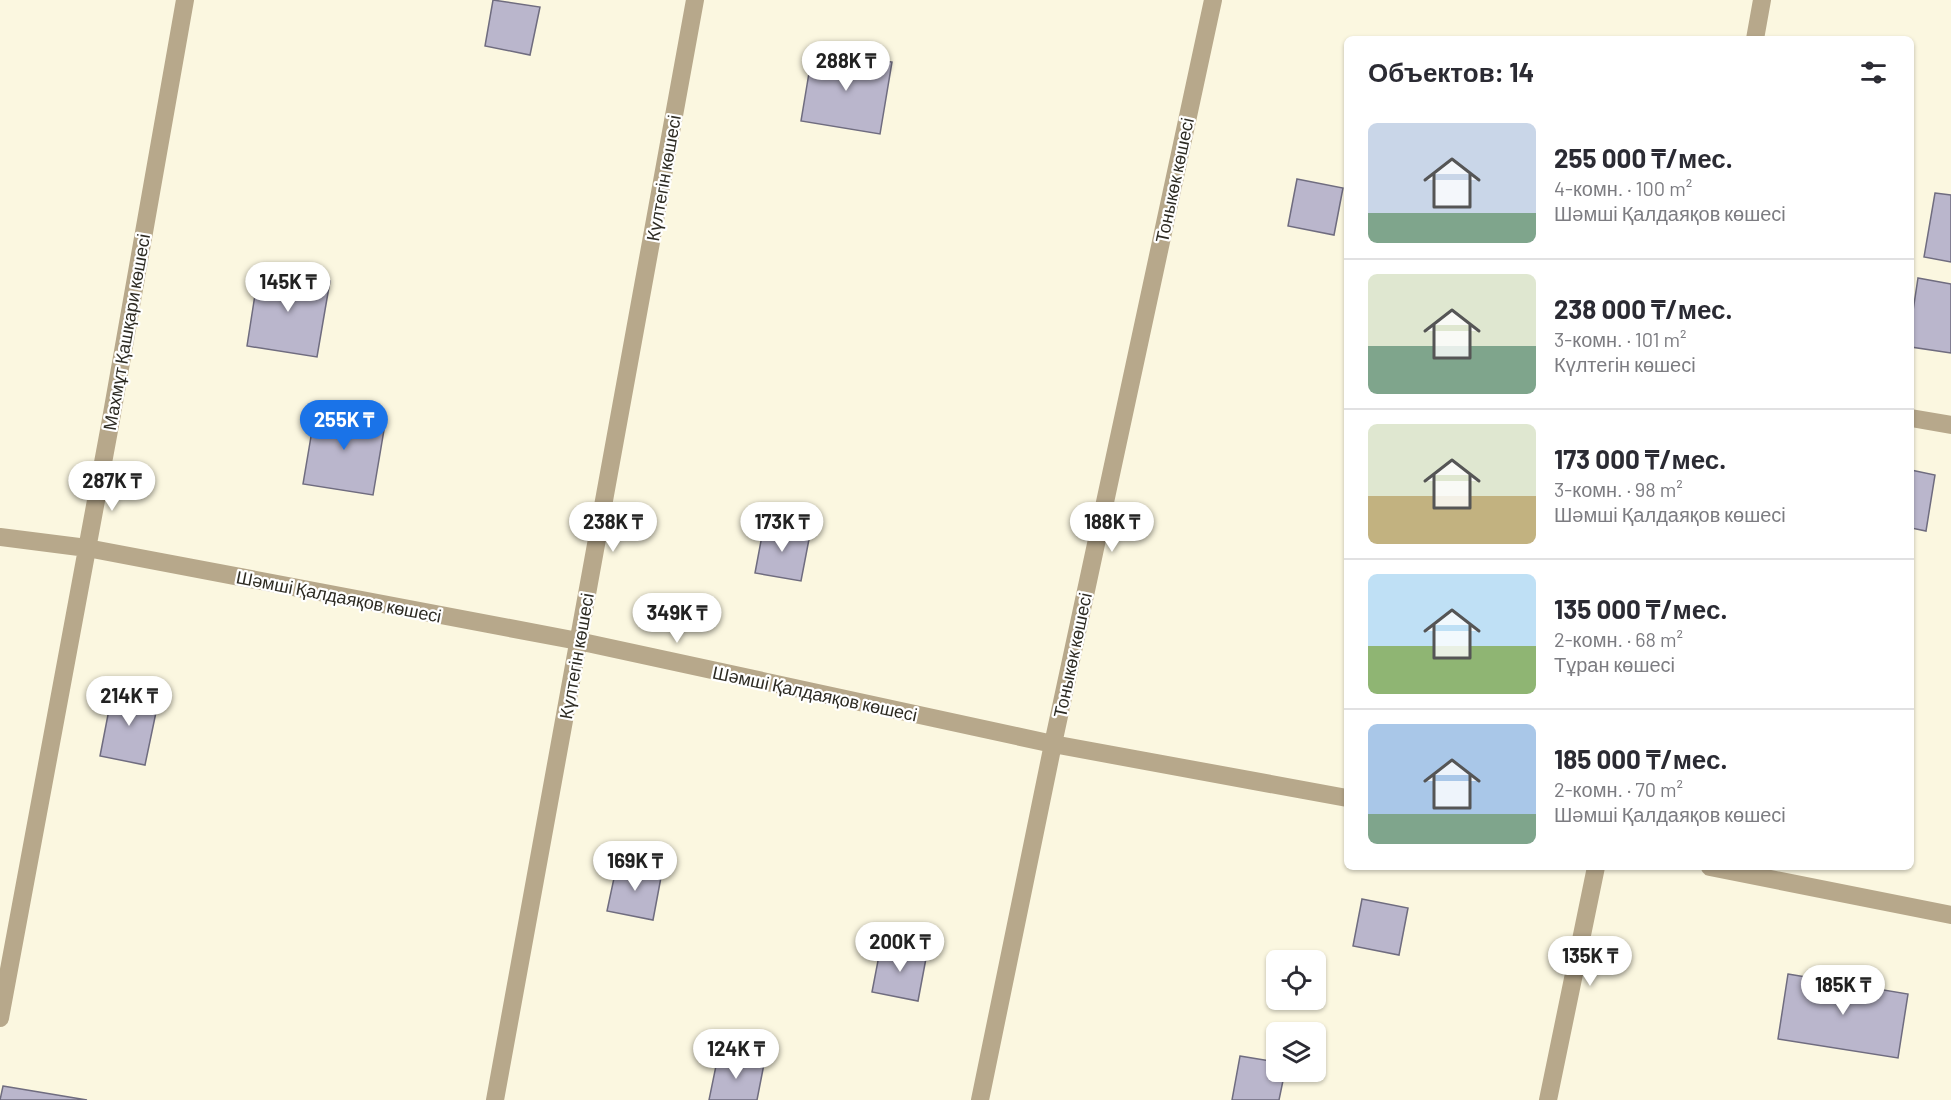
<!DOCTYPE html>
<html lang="ru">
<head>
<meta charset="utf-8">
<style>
	:root { --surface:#fff; --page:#f7f7f7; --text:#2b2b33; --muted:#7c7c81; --line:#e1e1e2; --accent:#1a73e8 }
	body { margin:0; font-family:Barlow,sans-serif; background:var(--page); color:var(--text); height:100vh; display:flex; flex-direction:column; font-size:22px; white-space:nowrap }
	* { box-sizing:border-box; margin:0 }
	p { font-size:20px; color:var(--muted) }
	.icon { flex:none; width:33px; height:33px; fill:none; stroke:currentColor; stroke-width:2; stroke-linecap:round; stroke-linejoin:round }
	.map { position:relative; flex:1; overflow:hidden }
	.details { position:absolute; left:1344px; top:36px; width:570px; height:834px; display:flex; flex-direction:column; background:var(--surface); border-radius:9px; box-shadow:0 2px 4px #0004 }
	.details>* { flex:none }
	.tools { position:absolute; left:1266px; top:950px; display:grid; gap:12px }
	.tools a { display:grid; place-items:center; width:60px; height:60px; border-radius:9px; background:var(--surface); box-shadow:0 2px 4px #0004; font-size:30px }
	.price { position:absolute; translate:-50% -51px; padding:0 14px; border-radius:21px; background:#fff; color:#222; font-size:20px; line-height:39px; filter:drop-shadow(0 2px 3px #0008) }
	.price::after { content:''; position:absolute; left:50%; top:36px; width:18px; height:14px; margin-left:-9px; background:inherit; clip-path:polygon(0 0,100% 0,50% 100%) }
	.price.active { background:var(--accent); color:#fff }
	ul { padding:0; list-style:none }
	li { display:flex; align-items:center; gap:18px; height:150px; padding:0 24px }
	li+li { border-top:2px solid var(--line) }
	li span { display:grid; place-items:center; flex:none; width:168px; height:120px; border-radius:9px; color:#555 }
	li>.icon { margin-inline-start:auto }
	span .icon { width:72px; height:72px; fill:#fffc; stroke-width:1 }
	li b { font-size:26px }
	h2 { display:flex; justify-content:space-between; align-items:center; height:72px; padding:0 24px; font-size:26px }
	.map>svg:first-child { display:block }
</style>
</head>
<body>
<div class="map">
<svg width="1951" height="1100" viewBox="0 0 1951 1100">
	<rect width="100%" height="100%" fill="#fbf7e0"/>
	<path fill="#bab6cc" stroke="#6f6c7f" stroke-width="1.5" d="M493,0L540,7L530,55L485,46Z
		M813,49L892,62L880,134L801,121Z
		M1297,179L1343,188L1334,235L1288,226Z
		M1935,193L1951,195V262L1924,257Z
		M259,269L330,281L317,357L247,346Z
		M1918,278L1951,284V353L1911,347V324Z
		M316,407L386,418L373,495L303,484Z
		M1911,470L1935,475L1926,531L1911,528Z
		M764,525L810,534L801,581L755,573Z
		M113,689L159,698L145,765L100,756Z
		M617,864L662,872L653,920L607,911Z
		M1362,899L1408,908L1399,955L1353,946Z
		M881,945L927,953L918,1001L872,992Z
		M1788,974L1908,994L1898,1058L1778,1039Z
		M718,1056L764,1064L757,1100H709Z
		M1240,1056L1276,1062V1071H1285L1279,1100H1232Z
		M3,1086L87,1100H0Z"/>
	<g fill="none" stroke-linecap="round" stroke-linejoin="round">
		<path stroke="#b7a88b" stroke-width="18" d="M1755,39L1762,0
			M1911,418L1951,425
			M0,537L87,548L578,641L1053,744L1347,798
			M1710,867L1951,915
			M0,1018L110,425L185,0
			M495,1100L695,0
			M980,1100L1053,744L1213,0
			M1548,1100L1596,867"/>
	</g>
	<g text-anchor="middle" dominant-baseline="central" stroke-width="4.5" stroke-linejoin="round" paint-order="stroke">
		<g font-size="18" fill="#2d2b23" stroke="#fff">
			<text transform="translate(663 178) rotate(-80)">Күлтегін көшесі</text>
			<text transform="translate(1174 180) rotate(-78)">Тоныкөк көшесі</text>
			<text transform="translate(126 332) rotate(-80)">Махмұт Қашқари көшесі</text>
			<text transform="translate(339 596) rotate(11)">Шәмші Қалдаяқов көшесі</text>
			<text transform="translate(1072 655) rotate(-78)">Тоныкөк көшесі</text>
			<text transform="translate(576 656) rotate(-80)">Күлтегін көшесі</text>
			<text transform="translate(815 693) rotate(12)">Шәмші Қалдаяқов көшесі</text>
		</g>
	</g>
</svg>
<div class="tools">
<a><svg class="icon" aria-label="locate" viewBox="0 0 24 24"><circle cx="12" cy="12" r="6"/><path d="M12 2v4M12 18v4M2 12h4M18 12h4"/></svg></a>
<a><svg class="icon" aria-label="layers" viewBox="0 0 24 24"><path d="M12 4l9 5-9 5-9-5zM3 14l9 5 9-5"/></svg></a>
</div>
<b class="price" style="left:846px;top:92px">288K ₸</b>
<b class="price" style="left:288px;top:313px">145K ₸</b>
<b class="price active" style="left:344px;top:451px">255K ₸</b>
<b class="price" style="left:112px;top:512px">287K ₸</b>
<b class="price" style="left:613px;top:553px">238K ₸</b>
<b class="price" style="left:782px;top:553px">173K ₸</b>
<b class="price" style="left:1112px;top:553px">188K ₸</b>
<b class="price" style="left:677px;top:644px">349K ₸</b>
<b class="price" style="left:129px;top:727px">214K ₸</b>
<b class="price" style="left:635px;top:892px">169K ₸</b>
<b class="price" style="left:900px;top:973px">200K ₸</b>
<b class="price" style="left:1590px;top:987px">135K ₸</b>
<b class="price" style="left:1843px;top:1016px">185K ₸</b>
<b class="price" style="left:736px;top:1080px">124K ₸</b>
<section class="details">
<h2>Объектов: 14<svg class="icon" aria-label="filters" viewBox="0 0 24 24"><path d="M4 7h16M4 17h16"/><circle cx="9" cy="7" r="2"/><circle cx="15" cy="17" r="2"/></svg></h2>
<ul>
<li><span style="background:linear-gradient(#c9d6e8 75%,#7fa58c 0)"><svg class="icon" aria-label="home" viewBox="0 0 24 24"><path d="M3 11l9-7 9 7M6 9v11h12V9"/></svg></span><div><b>255 000 ₸/мес.</b><p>4-комн. · 100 m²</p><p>Шәмші Қалдаяқов көшесі</p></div></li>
<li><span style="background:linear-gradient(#dfe7d0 60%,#7fa58c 0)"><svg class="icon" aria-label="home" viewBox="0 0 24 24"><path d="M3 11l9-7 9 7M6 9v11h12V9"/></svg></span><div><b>238 000 ₸/мес.</b><p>3-комн. · 101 m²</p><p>Күлтегін көшесі</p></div></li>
<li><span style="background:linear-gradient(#dfe7d0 60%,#c2b280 0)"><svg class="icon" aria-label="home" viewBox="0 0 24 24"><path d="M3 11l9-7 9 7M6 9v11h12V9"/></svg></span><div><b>173 000 ₸/мес.</b><p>3-комн. · 98 m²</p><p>Шәмші Қалдаяқов көшесі</p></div></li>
<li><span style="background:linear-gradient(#bfe0f5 60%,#8fb573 0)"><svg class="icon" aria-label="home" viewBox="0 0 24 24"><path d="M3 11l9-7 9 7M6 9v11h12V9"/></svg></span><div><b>135 000 ₸/мес.</b><p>2-комн. · 68 m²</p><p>Тұран көшесі</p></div></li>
<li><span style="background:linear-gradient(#a9c7e8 75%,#7fa58c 0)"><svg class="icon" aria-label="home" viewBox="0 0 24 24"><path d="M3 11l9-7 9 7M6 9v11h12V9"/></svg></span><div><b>185 000 ₸/мес.</b><p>2-комн. · 70 m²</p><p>Шәмші Қалдаяқов көшесі</p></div></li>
</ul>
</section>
</div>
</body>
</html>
